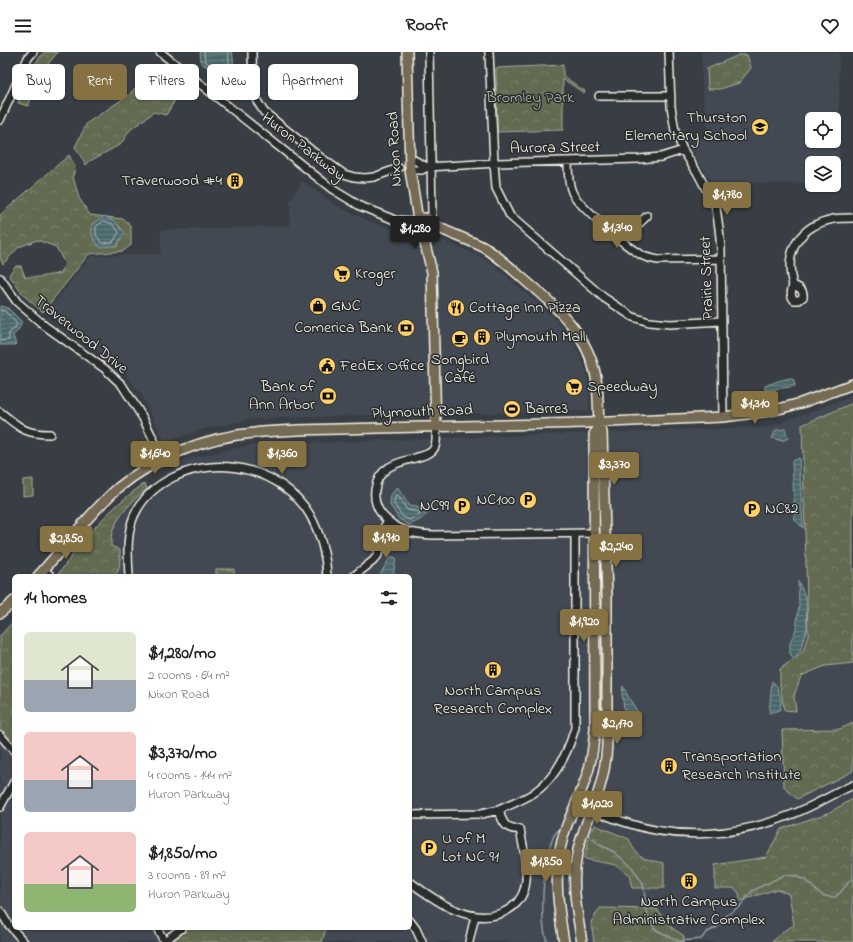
<!DOCTYPE html>
<html lang="en">
<head>
<meta charset="utf-8">
<style>
	:root { --surface:#fff; --page:#f2f2f2; --text:#222; --muted:#767676; --accent:#857141 }
	body { margin:0; font-family:"Indie Flower",sans-serif; background:var(--page); color:var(--text); height:100vh; display:flex; flex-direction:column; font-size:15px; white-space:nowrap }
	* { box-sizing:border-box; margin:0 }
	p { font-size:13px; color:var(--muted) }
	.icon { flex:none; width:22px; height:22px; fill:none; stroke:currentColor; stroke-width:2; stroke-linecap:round; stroke-linejoin:round }
	.map { position:relative; flex:1; overflow:hidden }
	.sheet { position:absolute; left:12px; top:522px; width:400px; height:356px; display:flex; flex-direction:column; background:var(--surface); border-radius:6px; box-shadow:0 1px 3px #0004 }
	.sheet>* { flex:none }
	.hud { position:absolute; left:12px; top:12px; width:400px; height:36px; display:flex; gap:8px }
	.fabs { position:absolute; left:805px; top:60px; display:grid; gap:8px }
	.fabs a { display:grid; place-items:center; width:36px; height:36px; border-radius:6px; background:var(--surface); box-shadow:0 1px 3px #0004; font-size:20px }
	.price { position:absolute; translate:-50% -34px; padding:0 9px; border-radius:4px; background:var(--accent); color:#fff; font-size:13px; line-height:26px; filter:drop-shadow(0 1px 2px #0008) }
	.price::after { content:''; position:absolute; left:50%; top:24px; width:12px; height:9px; margin-left:-6px; background:inherit; clip-path:polygon(0 0,100% 0,50% 100%) }
	.price.active { background:#222; color:#fff }
	ul { padding:0; list-style:none }
	li { display:flex; align-items:center; gap:12px; height:100px; padding:0 12px }
	li span { display:grid; place-items:center; flex:none; width:112px; height:80px; border-radius:6px; color:#555 }
	li>.icon { margin-inline-start:auto }
	span .icon { width:48px; height:48px; fill:#fffc; stroke-width:1 }
	li b { font-size:17px }
	h2 { display:flex; justify-content:space-between; align-items:center; height:48px; padding:0 12px; font-size:17px }
	.chip { padding:0 14px; border-radius:6px; background:var(--surface); box-shadow:0 1px 3px #0004; font-size:14px; line-height:36px }
	.chip.active { background:var(--accent); color:#fff }
	header { display:flex; justify-content:space-between; align-items:center; height:52px; padding:0 12px; background:var(--surface); font-size:18px; font-weight:700 }
	.map>svg:first-child { display:block }
</style>
</head>
<body>
<header><svg class="icon" aria-label="menu" viewBox="0 0 24 24"><path d="M4 6h16M4 12h16M4 18h16"/></svg>Roofr<svg class="icon" aria-label="heart" viewBox="0 0 24 24"><path d="M12 20l-8-8c-3-5 5-10 8-4 3-6 11-1 8 4z"/></svg></header>
<div class="map">
<svg width="853" height="890" viewBox="0 0 853 890">
	<defs>
		<pattern id="grass-dots" width="8" height="8" patternUnits="userSpaceOnUse"><rect width="8" height="8" fill="#626b51"/><path d="M2 2h.1M6 6h.1" fill="none" stroke="#79816a" stroke-width="1.8" stroke-linecap="round"/></pattern>
		<pattern id="forest-crowns" width="20" height="18" patternUnits="userSpaceOnUse"><rect width="20" height="18" fill="#626b51"/><path d="M2 6a3 3 0 1 1 6 0M12 15a3 3 0 1 1 6 0" fill="none" stroke="#79816a"/></pattern>
		<pattern id="water-rules" width="6" height="5" patternUnits="userSpaceOnUse"><rect width="6" height="5" fill="#4b686d"/><path d="M0 2.5h6" fill="none" stroke="#667e82"/></pattern>
	</defs>
	<rect width="100%" height="100%" fill="#383e44"/>
	<filter id="ink" filterUnits="userSpaceOnUse"><feTurbulence type="fractalNoise" baseFrequency=".025" numOctaves="2"/><feDisplacementMap in="SourceGraphic" scale="8" xChannelSelector="R" yChannelSelector="G"/><feConvolveMatrix kernelMatrix="1 2 1 2 8 2 1 2 1" color-interpolation-filters="sRGB"/></filter>
	<g filter="url(#ink)">
		<path fill="#424a53" fill-rule="evenodd" d="M701,0H839L840,131H834V111H812V131H741L717,140L688,92L709,83L703,45ZM812,67H834V89H812Z
			M302,129L335,153L371,170L407,181L414,188L420,199L428,229L431,361L251,367L203,377L165,390L141,342L125,322L83,287L47,260L91,204L161,202V178L290,174V150Z
			M439,187L479,204L496,215L554,266L571,286L584,313L589,333V359L444,362L438,319L436,217L433,195Z
			M853,344V890H0V580L14,566V876H410V524H54L121,454L186,407L252,393L769,375Z"/>
		<path fill="url(#grass-dots)" stroke="#abae9c" d="M216,517H234V524H216Z"/>
		<path fill="url(#forest-crowns)" stroke="#abae9c" d="M44,0H58L47,13L28,54L18,51L35,12Z
			M739,3H747L751,16L739,31L720,37H708L707,17Z
			M563,13V24L585,39L584,41L563,27V78L497,80L496,16Z
			M155,25L177,45L166,63L154,60L130,78L121,92L90,109L86,113L75,95L87,71L129,43L144,26Z
			M69,103L75,115L73,125L79,146L90,163L123,167L131,174V193L123,199L89,202L43,260L23,243L9,223L15,214H21L25,225H40L61,221L65,212L56,195L37,188L19,195L3,212L0,206V163Z
			M853,351V611L825,614L801,624L794,644L796,659L784,658L780,633V617L803,600L808,583L802,373Z
			M33,427V443L23,444V428Z
			M145,431L147,437C134,446 116,466 112,481C111,485 111,490 111,494L120,498C120,526 119,524 93,524L91,522L82,524H60L58,523C82,487 110,455 145,431Z
			M14,569V688L11,690L0,678V584Z
			M853,671V719L797,747L784,735L782,678L840,677Z
			M853,747V890H772L782,880L794,873L789,842L777,837L740,849L739,841L734,836H715V813L766,805L781,777L828,761Z
			M595,773L629,787C636,806 645,807 664,811V836H632L629,823L616,813L584,807L588,790Z
			M600,856L657,857L671,875L684,884V890H594L591,870Z
			M189,876H326L322,890H166Z"/>
		<path fill="url(#water-rules)" stroke="#8f9f9e" d="M200,0H232C235,11 233,19 225,27L201,11Z
			M104,164L115,169L125,181L116,194L100,195L92,184V173Z
			M0,254L8,256L22,270L18,279L13,283L16,293H0Z
			M790,326L794,328L795,334L765,339V334L778,329Z
			M785,377L788,386L782,389L772,386L776,378Z
			M799,406L803,476L795,468L792,409Z
			M397,435L409,454L422,456L428,461L420,468L409,473L399,467L390,453L391,443Z
			M391,504L396,506L393,524H379Z
			M798,529L806,546L807,575L800,600L794,608L790,602V591L796,577L799,554Z
			M772,629L777,634L781,649L780,658L769,661Z
			M623,634L630,648L638,660L632,667L625,663L622,642Z"/>
		<g fill="none" stroke-linecap="round" stroke-linejoin="round">
			<path stroke="#b0bab7" stroke-width="1" d="M204,0L205,9L224,21C231,16 229,7 228,0
				M104,169L113,172L119,180L113,190L102,191L96,183V175Z
				M0,258L6,260L17,272L15,276L9,281V288L0,289
				M396,444L399,445L407,458L419,460L420,463L409,468L402,464L394,452Z"/>
			<path stroke="#8f9f9e" stroke-width="1.5" d="M593,787L598,792L614,800L631,814L643,832L648,865L656,878L679,889L701,887L706,881L717,875L727,863L740,854L752,839L784,823L795,824L805,828L822,843L833,846C842,842 845,832 853,826
				M547,890C539,867 543,809 553,786C554,782 558,779 560,776"/>
			<g stroke="#f4f1e8" stroke-width="10">
				<path id="minor" d="M160,0L332,137L360,154L415,176
					M252,0L253,38L257,49L264,60L316,102L344,122L354,125L365,126L374,125L399,116
					M429,0L432,163
					M489,0L494,111L496,136L510,164L603,245L633,265L649,270L670,272L722,269
					M669,0L671,54L675,79L683,98L697,120L716,156L719,176L721,197L723,365
					M599,44H671
					M0,68L28,6L33,0
					M414,108L427,115L422,118H414
					M568,110C568,120 568,131 572,140C579,155 628,196 643,204C648,206 653,207 658,208L721,207
					M427,115L498,111L639,107L661,105L683,98
					M398,169L401,168L416,169
					M622,188L647,164
					M0,226L17,250L45,274L105,317L122,333L143,366L163,407
					M793,233C799,236 804,237 803,245L799,248H794C790,243 791,239 793,233C783,200 800,173 834,167C840,166 847,166 853,166
					M0,360C20,375 23,382 50,382
					M436,375C436,383 438,393 432,399C428,403 421,404 415,406C396,411 378,415 375,438C374,447 377,457 383,464C398,480 413,482 433,483L595,481
					M44,518L51,524
					M129,524C128,504 126,483 134,464C142,446 157,433 174,425C220,402 284,418 310,463C321,483 326,502 327,524
					M354,524L373,509L378,503L381,480L388,469
					M0,683L14,699
					M576,751C592,757 608,765 624,770C679,789 740,784 793,762C814,754 833,742 853,733
					M0,755L14,730
					M410,763L481,762L499,758
					M410,830C436,849 471,875 504,860C515,855 522,847 525,835C529,817 523,795 520,777C506,779 502,770 499,758C511,752 524,748 535,740C557,725 568,700 575,676V482
					M0,859L8,872L24,890
					M410,869L416,877L422,890
					M157,876L164,889
					M163,890L182,876
					M469,890L475,864"/>
			</g>
			<g stroke="#f4f1e8" stroke-width="12">
				<path id="major" d="M407,0L410,118L418,168
					M415 175a9 9 0 1 1 18 0a9 9 0 1 1-18 0Z
					M432,172C449,182 468,187 485,196C500,205 514,219 528,231C559,257 588,283 596,325C599,342 598,359 599,376L602,380L607,545V693C606,711 603,727 597,744C590,763 581,782 577,802C571,832 577,860 582,890
					M423,184L432,220L436,375
					M38,524C64,496 89,461 118,436C156,405 205,385 254,381C269,379 283,379 297,378L587,371L723,365L771,359L801,351L853,332
					M0,561L14,549
					M564,890C558,854 553,820 563,785C568,767 577,751 583,734C591,716 593,697 595,677L594,382L599,376"/>
			</g>
			<use href="#minor" stroke="#2a2d2e" stroke-width="7"/>
			<use href="#major" stroke="#756b52" stroke-width="9"/>
		</g>
	</g>
	<defs>
		<g id="school-disc" transform="scale(0.9)"><circle r="9.5" fill="#ffd166" stroke="#2a2d2e"/><path d="M0-5L7-2L0 1L-7-2ZM-4 1L0 2.5L4 1V4Q0 6-4 4Z" fill="#111"/></g>
		<g id="building-disc" transform="scale(0.9)"><circle r="9.5" fill="#ffd166" stroke="#2a2d2e"/><path d="M-4-6H4V6H1V3H-1V6H-4ZM-2.5-4.3h1.7v1.8h-1.7ZM.8-4.3h1.7v1.8H.8ZM-2.5-1h1.7V.8h-1.7ZM.8-1h1.7V.8H.8Z" fill="#111"/></g>
		<g id="supermarket-disc" transform="scale(0.9)"><circle r="9.5" fill="#ffd166" stroke="#2a2d2e"/><path d="M-6-5.5h2.5l.6 2H6L4.5 2H-2.5L-4.4-4H-6ZM-1.5 3.2a1.3 1.3 0 1 0 .1 0ZM3 3.2a1.3 1.3 0 1 0 .1 0Z" fill="#111"/></g>
		<g id="shop-disc" transform="scale(0.9)"><circle r="9.5" fill="#ffd166" stroke="#2a2d2e"/><path d="M-5-2.5h2.3a2.7 3.5 0 0 1 5.4 0H5L5.5 6h-11ZM-1.5-2.5h3a1.5 2.3 0 0 0-3 0Z" fill="#111"/></g>
		<g id="restaurant-disc" transform="scale(0.9)"><circle r="9.5" fill="#ffd166" stroke="#2a2d2e"/><path d="M-5-6h1v4h1v-4h1v4h1v-4h1v5L-1.5 .5V6h-2V.5L-5-1ZM5-6V6H3V1.5H1.5Q1.5-4 5-6Z" fill="#111"/></g>
		<g id="bank-disc" transform="scale(0.9)"><circle r="9.5" fill="#ffd166" stroke="#2a2d2e"/><path d="M-6-4H6V4H-6ZM0-2.3a2.3 2.3 0 1 0 0 4.6a2.3 2.3 0 1 0 0-4.6Z" fill="#111"/></g>
		<g id="cafe-disc" transform="scale(0.9)"><circle r="9.5" fill="#ffd166" stroke="#2a2d2e"/><path d="M-5.5-4.5H6V0H3Q3 3.5 0 3.5H-2.5Q-5.5 3.5-5.5 0ZM3-3.2v2h1.7v-2ZM-6 4.5H4V6H-6Z" fill="#111"/></g>
		<g id="civic-disc" transform="scale(0.9)"><circle r="9.5" fill="#ffd166" stroke="#2a2d2e"/><path d="M-.6-6.5H3V-4.5H.6V-3L4-1V1h2V6H-6V1h2V-1L-.6-3ZM-1.2 2.5V6h2.4V2.5Z" fill="#111"/></g>
		<g id="stadium-disc" transform="scale(0.9)"><circle r="9.5" fill="#ffd166" stroke="#2a2d2e"/><path d="M0-5a6.5 5 0 1 0 0 10a6.5 5 0 1 0 0-10ZM-3.5-1.8h7v3.6h-7Z" fill="#111"/></g>
		<g id="parking-disc" transform="scale(0.9)"><circle r="9.5" fill="#ffd166" stroke="#2a2d2e"/><path d="M-3.5-5.5H1a3.5 3.5 0 0 1 0 7H-1V5.5H-3.5ZM-1-3.4V-.6H.8a1.4 1.4 0 0 0 0-2.8Z" fill="#111"/></g>
	</defs>
	<g fill-rule="evenodd">
		<use href="#school-disc" x="760" y="75"/>
		<use href="#building-disc" x="235" y="129"/>
		<use href="#supermarket-disc" x="342" y="222"/>
		<use href="#shop-disc" x="318" y="254"/>
		<use href="#restaurant-disc" x="456" y="256"/>
		<use href="#bank-disc" x="406" y="276"/>
		<use href="#building-disc" x="482" y="285"/>
		<use href="#cafe-disc" x="460" y="287"/>
		<use href="#civic-disc" x="327" y="314"/>
		<use href="#supermarket-disc" x="574" y="335"/>
		<use href="#bank-disc" x="328" y="344"/>
		<use href="#stadium-disc" x="512" y="357"/>
		<use href="#parking-disc" x="528" y="448"/>
		<use href="#parking-disc" x="462" y="454"/>
		<use href="#parking-disc" x="752" y="457"/>
		<use href="#building-disc" x="493" y="618"/>
		<use href="#building-disc" x="669" y="714"/>
		<use href="#parking-disc" x="429" y="796"/>
		<use href="#building-disc" x="689" y="829"/>
	</g>
	<g text-anchor="middle" dominant-baseline="central" stroke-width="3" stroke-linejoin="round" paint-order="stroke">
		<g font-size="16" fill="#b2b5a4" stroke="#2a2d2e">
			<text x="530" y="46">Bromley Park</text>
		</g>
		<g font-size="16" fill="#f4f1e8" stroke="#2a2d2e" text-anchor="start">
			<text x="747" y="66" text-anchor="end">Thurston<tspan x="747" dy="18">Elementary School</tspan></text>
			<text x="222" y="129" text-anchor="end">Traverwood #4</text>
			<text x="355" y="222">Kroger</text>
			<text x="331" y="254">GNC</text>
			<text x="469" y="256">Cottage Inn Pizza</text>
			<text x="393" y="276" text-anchor="end">Comerica Bank</text>
			<text x="495" y="285">Plymouth Mall</text>
			<text x="460" y="308" text-anchor="middle">Songbird<tspan x="460" dy="18">Café</tspan></text>
			<text x="340" y="314">FedEx Office</text>
			<text x="315" y="335" text-anchor="end">Bank of<tspan x="315" dy="18">Ann Arbor</tspan></text>
			<text x="587" y="335">Speedway</text>
			<text x="525" y="357">Barre3</text>
			<text x="515" y="448" text-anchor="end">NC100</text>
			<text x="449" y="454" text-anchor="end">NC99</text>
			<text x="765" y="457">NC82</text>
			<text x="493" y="639" text-anchor="middle">North Campus<tspan x="493" dy="18">Research Complex</tspan></text>
			<text x="682" y="705">Transportation<tspan x="682" dy="18">Research Institute</tspan></text>
			<text x="442" y="787">U of M<tspan x="442" dy="18">Lot NC 91</tspan></text>
			<text x="689" y="850" text-anchor="middle">North Campus<tspan x="689" dy="18">Administrative Complex</tspan></text>
		</g>
		<g font-size="16" fill="#f4f1e8" stroke="#2a2d2e">
			<text transform="translate(303 95) rotate(38)">Huron Parkway</text>
			<text transform="translate(555 96) rotate(-1)">Aurora Street</text>
			<text transform="translate(395 97) rotate(-93)">Nixon Road</text>
			<text transform="translate(707 226) rotate(-92)">Prairie Street</text>
			<text transform="translate(81 283) rotate(39)">Traverwood Drive</text>
			<text transform="translate(422 360) rotate(-2)">Plymouth Road</text>
		</g>
	</g>
</svg>
<div class="fabs">
<a><svg class="icon" aria-label="locate" viewBox="0 0 24 24"><circle cx="12" cy="12" r="6"/><path d="M12 2v4M12 18v4M2 12h4M18 12h4"/></svg></a>
<a><svg class="icon" aria-label="layers" viewBox="0 0 24 24"><path d="M12 4l9 5-9 5-9-5zM3 14l9 5 9-5"/></svg></a>
</div>
<b class="price" style="left:727px;top:164px">$1,780</b>
<b class="price" style="left:617px;top:197px">$1,340</b>
<b class="price active" style="left:415px;top:198px">$1,280</b>
<b class="price" style="left:755px;top:373px">$1,310</b>
<b class="price" style="left:155px;top:423px">$1,640</b>
<b class="price" style="left:282px;top:423px">$1,360</b>
<b class="price" style="left:614px;top:434px">$3,370</b>
<b class="price" style="left:386px;top:507px">$1,910</b>
<b class="price" style="left:66px;top:508px">$2,850</b>
<b class="price" style="left:616px;top:516px">$2,240</b>
<b class="price" style="left:584px;top:591px">$1,920</b>
<b class="price" style="left:617px;top:693px">$2,170</b>
<b class="price" style="left:597px;top:773px">$1,020</b>
<b class="price" style="left:546px;top:831px">$1,850</b>
<div class="hud">
<a class="chip">Buy</a>
<a class="chip active">Rent</a>
<a class="chip">Filters</a>
<a class="chip">New</a>
<a class="chip">Apartment</a>
</div>
<section class="sheet">
<h2>14 homes<svg class="icon" aria-label="filters" viewBox="0 0 24 24"><path d="M4 7h16M4 17h16"/><circle cx="9" cy="7" r="2"/><circle cx="15" cy="17" r="2"/></svg></h2>
<ul>
<li><span style="background:linear-gradient(#dfe7d0 60%,#9aa5b1 0)"><svg class="icon" aria-label="home" viewBox="0 0 24 24"><path d="M3 11l9-7 9 7M6 9v11h12V9"/></svg></span><div><b>$1,280/mo</b><p>2 rooms · 64 m²</p><p>Nixon Road</p></div></li>
<li><span style="background:linear-gradient(#f6c9c9 60%,#9aa5b1 0)"><svg class="icon" aria-label="home" viewBox="0 0 24 24"><path d="M3 11l9-7 9 7M6 9v11h12V9"/></svg></span><div><b>$3,370/mo</b><p>4 rooms · 144 m²</p><p>Huron Parkway</p></div></li>
<li><span style="background:linear-gradient(#f6c9c9 65%,#8fb573 0)"><svg class="icon" aria-label="home" viewBox="0 0 24 24"><path d="M3 11l9-7 9 7M6 9v11h12V9"/></svg></span><div><b>$1,850/mo</b><p>3 rooms · 89 m²</p><p>Huron Parkway</p></div></li>
</ul>
</section>
</div>
</body>
</html>
